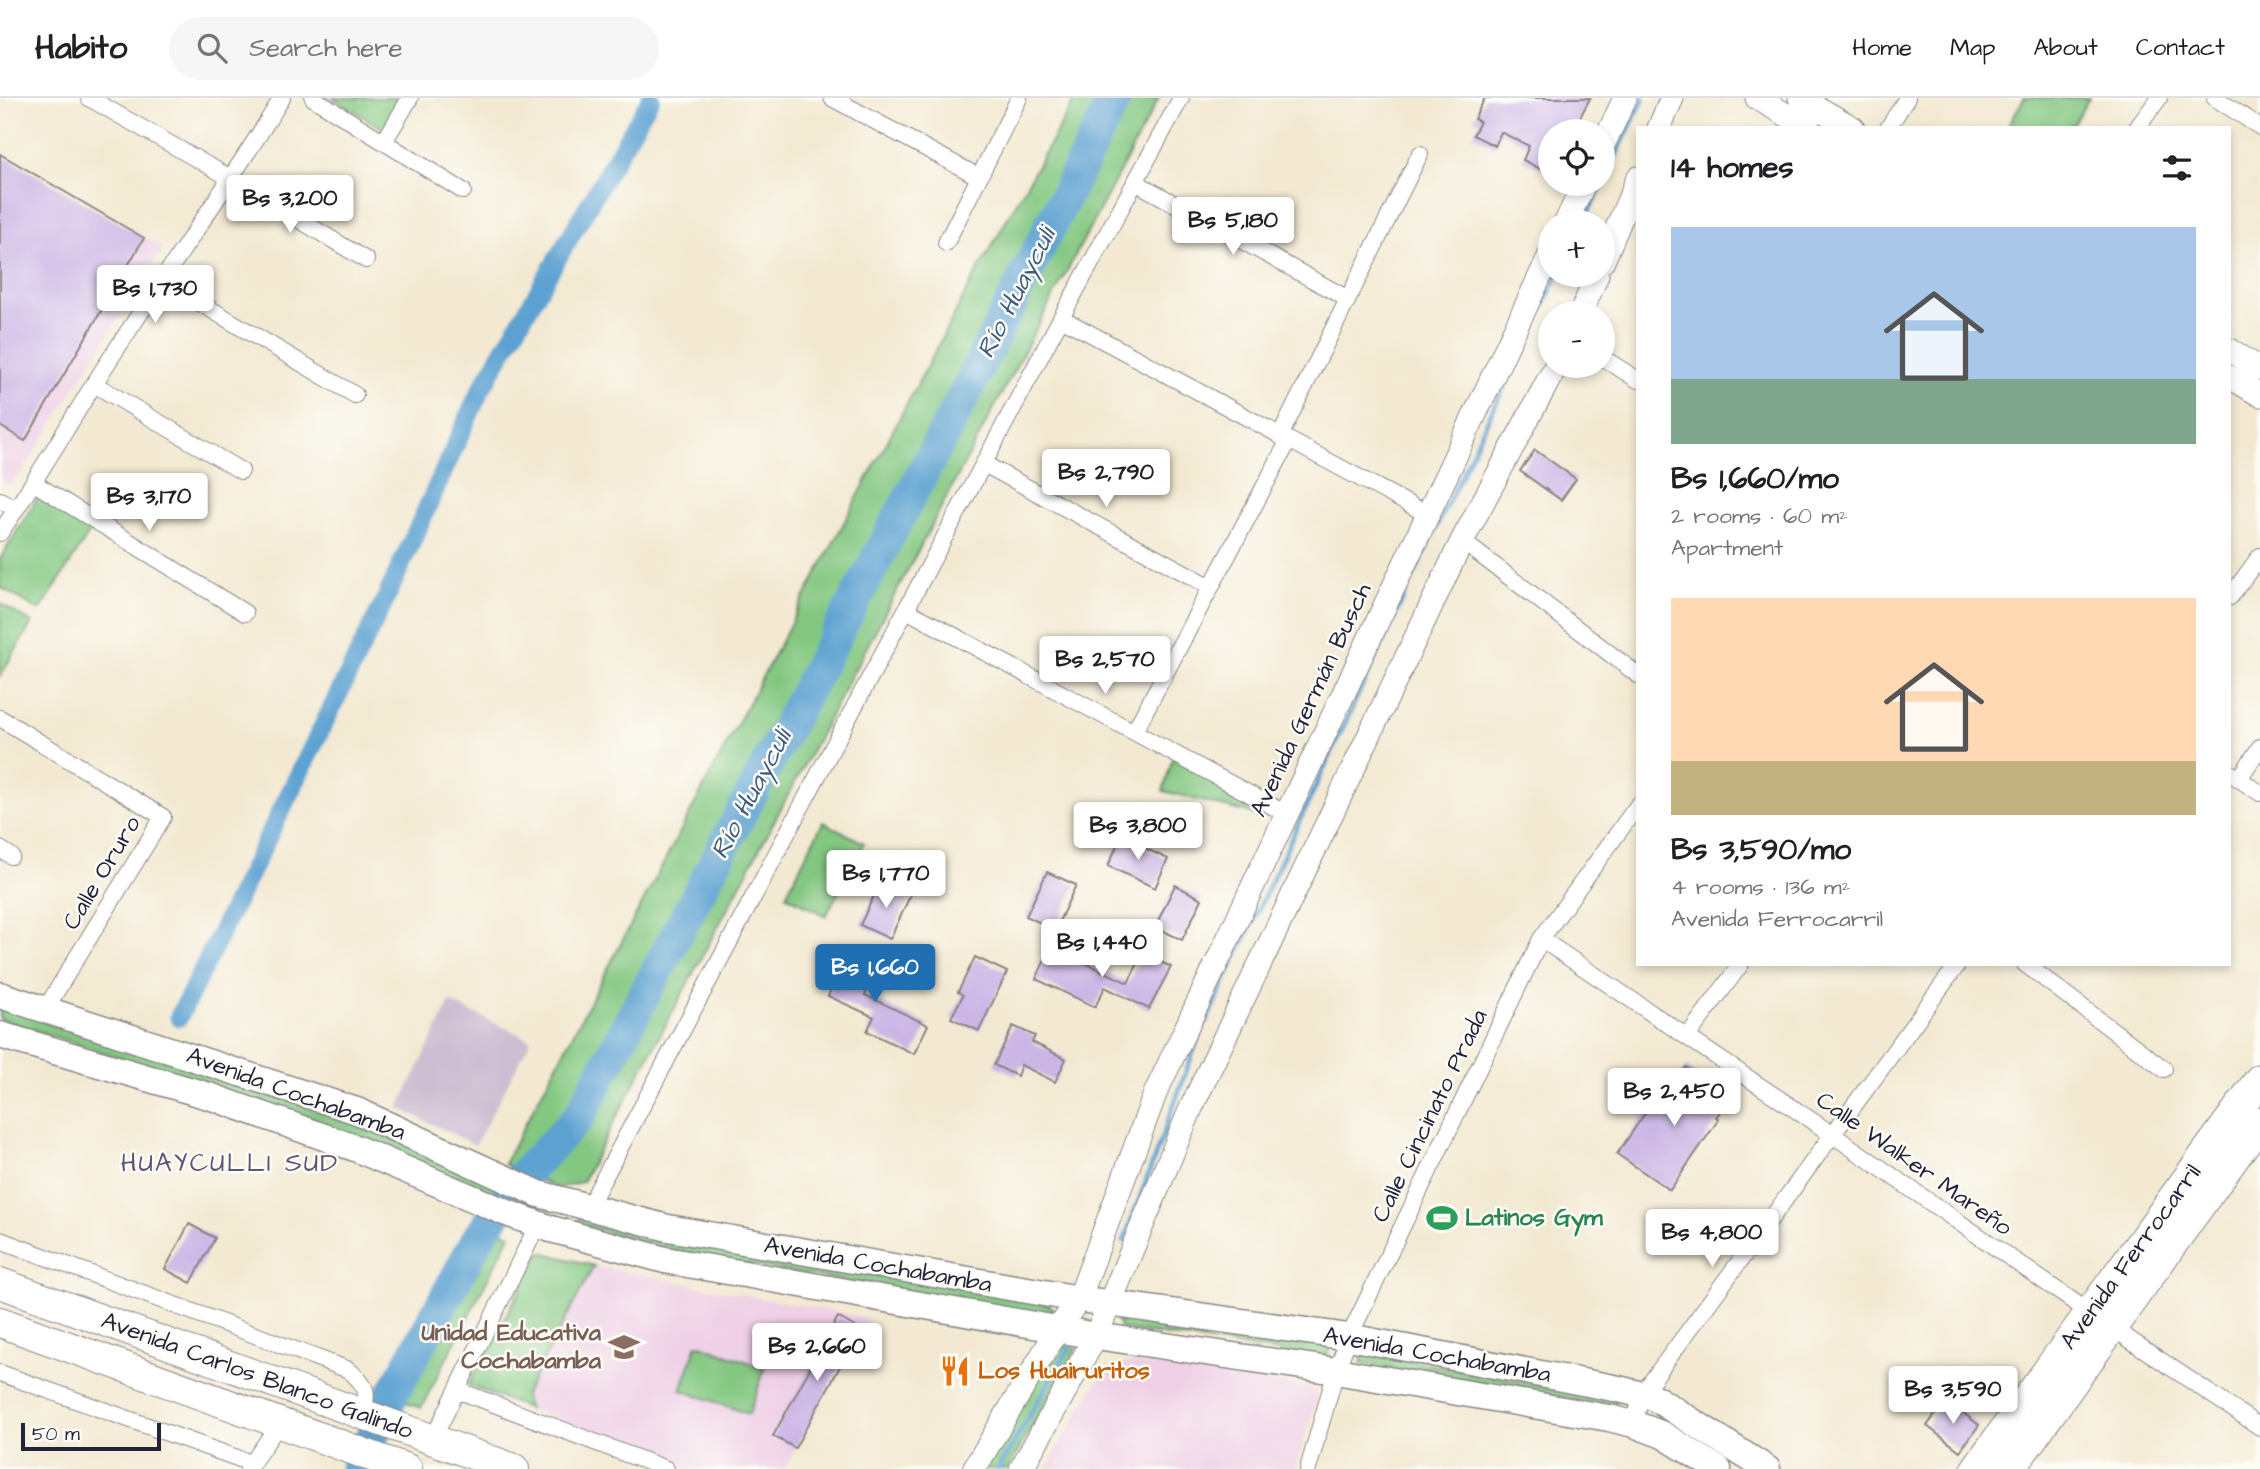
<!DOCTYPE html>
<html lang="en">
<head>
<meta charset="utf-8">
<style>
	:root { --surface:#fff; --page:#f6f6f6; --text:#202124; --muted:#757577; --line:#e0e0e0; --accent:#1f6fb2 }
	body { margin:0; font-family:"Architects Daughter",sans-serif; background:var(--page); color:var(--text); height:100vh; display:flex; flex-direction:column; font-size:26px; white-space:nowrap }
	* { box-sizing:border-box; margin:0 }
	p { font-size:23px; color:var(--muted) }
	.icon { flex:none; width:38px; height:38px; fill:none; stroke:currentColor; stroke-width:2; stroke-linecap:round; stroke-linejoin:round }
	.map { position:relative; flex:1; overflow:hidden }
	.panel { position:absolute; left:1636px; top:28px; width:595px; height:840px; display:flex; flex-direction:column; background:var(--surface); border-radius:0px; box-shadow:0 4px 10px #0003 }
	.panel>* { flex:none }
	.fabs { position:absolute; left:1538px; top:21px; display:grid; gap:14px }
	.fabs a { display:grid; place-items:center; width:77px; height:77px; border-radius:50%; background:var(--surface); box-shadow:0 4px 10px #0003; font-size:35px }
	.scale { position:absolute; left:21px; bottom:18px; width:140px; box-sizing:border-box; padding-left:7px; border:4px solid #22223b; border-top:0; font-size:19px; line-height:24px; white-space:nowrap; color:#22223b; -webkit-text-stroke:5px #fdfcf7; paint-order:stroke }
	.price { position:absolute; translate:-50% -60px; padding:0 16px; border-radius:7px; background:#fff; color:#222; font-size:23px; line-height:46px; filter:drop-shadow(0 2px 4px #0008) }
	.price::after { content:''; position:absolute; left:50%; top:42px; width:21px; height:16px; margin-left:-10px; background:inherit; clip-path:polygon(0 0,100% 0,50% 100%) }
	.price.on { background:var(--accent); color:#fff }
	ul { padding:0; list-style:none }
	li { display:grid; align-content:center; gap:14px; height:371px; padding:0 35px }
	li span { display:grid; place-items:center; height:217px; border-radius:0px; color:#555 }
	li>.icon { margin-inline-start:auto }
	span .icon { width:126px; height:126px; fill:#fffc; stroke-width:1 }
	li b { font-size:30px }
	h2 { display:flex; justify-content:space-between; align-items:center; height:84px; padding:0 35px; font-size:30px }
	header { display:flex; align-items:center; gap:42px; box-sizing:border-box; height:98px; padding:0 35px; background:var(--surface); border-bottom:2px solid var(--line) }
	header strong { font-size:33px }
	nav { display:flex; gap:38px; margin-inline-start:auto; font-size:24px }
	.search { width:490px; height:63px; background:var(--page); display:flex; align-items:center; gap:18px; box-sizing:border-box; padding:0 24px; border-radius:38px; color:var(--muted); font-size:26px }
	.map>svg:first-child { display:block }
</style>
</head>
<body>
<header>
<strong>Habito</strong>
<div class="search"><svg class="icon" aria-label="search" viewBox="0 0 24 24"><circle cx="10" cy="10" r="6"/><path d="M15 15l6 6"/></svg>Search here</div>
<nav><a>Home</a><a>Map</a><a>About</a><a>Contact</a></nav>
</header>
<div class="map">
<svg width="2260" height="1371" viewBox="0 0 2260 1371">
	<rect width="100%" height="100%" fill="#fdfcf7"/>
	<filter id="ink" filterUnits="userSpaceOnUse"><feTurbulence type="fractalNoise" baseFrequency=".0143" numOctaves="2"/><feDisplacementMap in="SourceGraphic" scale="14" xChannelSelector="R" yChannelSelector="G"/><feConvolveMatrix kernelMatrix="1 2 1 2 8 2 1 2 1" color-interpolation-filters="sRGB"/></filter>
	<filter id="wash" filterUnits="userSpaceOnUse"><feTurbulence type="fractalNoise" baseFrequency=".00686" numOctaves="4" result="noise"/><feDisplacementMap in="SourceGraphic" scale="28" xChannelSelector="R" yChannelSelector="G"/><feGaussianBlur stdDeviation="1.57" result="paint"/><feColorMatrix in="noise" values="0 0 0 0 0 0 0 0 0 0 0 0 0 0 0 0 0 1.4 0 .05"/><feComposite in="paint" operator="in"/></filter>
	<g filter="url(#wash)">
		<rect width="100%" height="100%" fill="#f3e9d2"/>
		<path fill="#efd0e6" d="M0,56L163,150L23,373L9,387L0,382Z
			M594,1168L867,1220L784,1371H686L529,1311L524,1298Z
			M1137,1265L1308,1289L1315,1293L1317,1301L1295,1371H1046L1103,1273L1121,1266Z"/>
		<path fill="#cdbed2" d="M450,904L531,942L475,1047L399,1010Z"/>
		<path fill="#83c781" stroke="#52745e" stroke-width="2" d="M333,0H403L385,32Z
			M1076,0H1159L582,1084L557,1090L504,1066L977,174Z
			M2024,0H2089L2071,30H2007Z
			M38,399L91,432L40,513L0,489V461Z
			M0,505L32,525L0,578Z
			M1173,659L1266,708L1264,719L1163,693Z
			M823,724L864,745L826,818L786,797Z
			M0,907L349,1021L535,1104L532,1113L224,993L0,921Z
			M582,1117L1050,1207L1055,1213L1052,1218L689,1157L578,1126L579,1121Z
			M473,1126L511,1136L421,1310L376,1293Z
			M541,1154L594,1168L524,1298L529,1311L468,1287Z
			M1121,1218L1325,1246L1330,1250L1327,1258L1323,1260L1120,1231L1117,1221Z
			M697,1246L765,1270L749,1316L681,1292Z
			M1058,1246L1077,1250L1008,1371H984Z
			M1368,1255L1613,1300L1616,1304L1615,1309L1361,1265L1363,1256Z"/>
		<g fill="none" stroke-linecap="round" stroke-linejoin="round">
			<path stroke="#5ba1d1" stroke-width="5" d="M1603,84L1644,0
				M1584,124L1602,86
				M1124,1143L1198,941L1439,423L1558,177
				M998,1371L1070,1249"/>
			<path stroke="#5ba1d1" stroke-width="19" d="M179,919L387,498L480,293L651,0"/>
			<path stroke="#5ba1d1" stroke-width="33" d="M356,1371L393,1295L478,1140L521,1079L579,1019L969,288L1115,0"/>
		</g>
		<g id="blocks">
			<path fill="#ccb6e6" d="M1485,0H1590L1573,33H1550V76L1523,62L1529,48L1501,34L1495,48L1473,37L1480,24L1474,21Z
				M0,56L144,140L25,343L0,328Z
				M1535,352L1576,381L1561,402L1520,373Z
				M1121,739L1168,761L1155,790L1108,768Z
				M1047,774L1076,787L1055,832L1026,818Z
				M881,783L911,796L890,841L860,827Z
				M1175,787L1202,801L1182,842L1155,829Z
				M1051,849L1128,885L1143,855L1171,869L1149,911L1105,889L1095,909L1036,881Z
				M849,852L879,867L865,897L928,927L914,956L867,933L874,919L828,898Z
				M975,859L1007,874L979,933L951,920L963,897L958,894Z
				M1013,928L1035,938L1032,944L1066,961L1055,984L1021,967L1017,978L994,967Z
				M1686,969L1731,999L1716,1019L1719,1021L1670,1092L1617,1056L1666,985L1672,989Z
				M189,1126L215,1140L191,1185L165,1171Z
				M838,1219L860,1232L795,1350L773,1338Z
				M1946,1302L1979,1327L1960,1353L1927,1328Z"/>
		</g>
	</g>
	<g filter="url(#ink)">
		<use href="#blocks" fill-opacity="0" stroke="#8a8686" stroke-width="2"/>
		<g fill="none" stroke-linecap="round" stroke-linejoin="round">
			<g stroke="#8a8686" stroke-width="18">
				<path id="street" d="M89,0L232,81L366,162
					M313,0L463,93
					M832,0L979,79
					M2215,0L2260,29
					M1888,30L1907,0
					M2137,30L2159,0
					M384,44L410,0
					M1135,84L1348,201
					M946,145L1019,0
					M163,183L355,297
					M1061,220L1427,416
					M1603,260L1638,282
					M94,286L241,373
					M1280,338L1420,56
					M984,366L1211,489
					M34,385L245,515
					M0,402L16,411
					M0,435C33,387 63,336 94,286C155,190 222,97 282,0
					M1462,443L1638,577
					M2230,499L2260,458
					M906,512L1287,716
					M0,620L163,719L46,910
					M1134,634L1289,342
					M2230,675L2260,695
					M2239,681L2260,649
					M0,751L11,758
					M1541,841L1833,1037L2090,1215L2260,1329
					M2025,866L2164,971
					M1687,939L1741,866
					M588,1110L1061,220L1181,0
					M0,1142L349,1272C366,1288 370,1293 362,1316
					M0,1275L251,1365
					M457,1292L666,1371
					M1634,1326L1642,1296L1958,866
					M433,1341L538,1126
					M248,1371L279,1326
					M1308,1371L1336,1273L1349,1239L1541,841L1638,707"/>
			</g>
			<g stroke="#8a8686" stroke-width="25">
				<path id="secondary" d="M1757,0L1809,30
					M1800,0L1853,30
					M1659,30L1672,0
					M1603,47L1625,0
					M1566,124L1584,86
					M1603,163L1638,80
					M1581,215L1597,177
					M2230,252L2260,271
					M2230,279L2260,297
					M974,1371L1058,1231L1079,1201L1155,996L1550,157
					M1021,1371L1096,1238L1191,1010L1462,443L1556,268"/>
			</g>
			<g stroke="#8a8686" stroke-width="29">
				<path id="primary" d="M0,897L357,1013L539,1096L668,1130L1079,1201L1349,1239L1619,1291L1655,1300L1767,1371
					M0,937L212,999L355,1050L507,1115L551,1131L665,1162L1096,1238L1336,1273L1609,1320L1634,1326L1663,1337L1718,1371"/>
			</g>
			<g stroke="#8a8686" stroke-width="32">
				<path id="highway" d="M0,1185L514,1371
					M0,1224L407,1371
					M1976,1371L2260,981
					M2010,1371L2260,1024"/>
			</g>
			<use href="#street" stroke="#fff" stroke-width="16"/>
			<use href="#secondary" stroke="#fff" stroke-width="23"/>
			<use href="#primary" stroke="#fff" stroke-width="26"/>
			<use href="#highway" stroke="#fff" stroke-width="30"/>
		</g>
	</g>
	<defs>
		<g id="stadium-bare" transform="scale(2.415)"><path d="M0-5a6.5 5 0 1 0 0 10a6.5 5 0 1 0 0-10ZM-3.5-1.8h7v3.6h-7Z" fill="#2e9e5b" stroke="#fdfcf7" stroke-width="2.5" paint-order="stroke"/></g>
		<g id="school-bare" transform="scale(2.415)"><path d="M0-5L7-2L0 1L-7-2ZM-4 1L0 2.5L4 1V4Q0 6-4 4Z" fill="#8d6e63" stroke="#fdfcf7" stroke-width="2.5" paint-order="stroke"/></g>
		<g id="restaurant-bare" transform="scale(2.415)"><path d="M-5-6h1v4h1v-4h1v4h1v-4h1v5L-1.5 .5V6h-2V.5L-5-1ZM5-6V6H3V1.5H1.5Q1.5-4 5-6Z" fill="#e8710a" stroke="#fdfcf7" stroke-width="2.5" paint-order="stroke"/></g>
	</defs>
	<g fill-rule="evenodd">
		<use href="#stadium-bare" x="1442" y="1120"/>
		<use href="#school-bare" x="624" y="1249"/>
		<use href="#restaurant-bare" x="955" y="1273"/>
	</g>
	<g text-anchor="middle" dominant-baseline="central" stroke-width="5" stroke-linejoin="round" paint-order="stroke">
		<g font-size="24" fill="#22223b" stroke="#fdfcf7">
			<text transform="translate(1311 602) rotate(-65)">Avenida Germán Busch</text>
			<text transform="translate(102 775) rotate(-59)">Calle Oruro</text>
			<text transform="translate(296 996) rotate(20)">Avenida Cochabamba</text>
			<text transform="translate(1430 1018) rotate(-64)">Calle Cincinato Prada</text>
			<text transform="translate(1914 1066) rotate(35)">Calle Walker Mareño</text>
			<text transform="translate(2131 1159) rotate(-54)">Avenida Ferrocarril</text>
			<text transform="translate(878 1167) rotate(10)">Avenida Cochabamba</text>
			<text transform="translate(1437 1257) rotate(10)">Avenida Cochabamba</text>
			<text transform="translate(257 1278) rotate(20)">Avenida Carlos Blanco Galindo</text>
		</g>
		<g font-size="24" font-weight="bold" fill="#27864d" stroke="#fdfcf7" text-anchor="start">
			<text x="1465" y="1120">Latinos Gym</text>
		</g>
		<g font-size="24" font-weight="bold" fill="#785e54" stroke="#fdfcf7" text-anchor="end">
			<text x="601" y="1235">Unidad Educativa<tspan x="601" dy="28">Cochabamba</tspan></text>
		</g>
		<g font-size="24" font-weight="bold" fill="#c56008" stroke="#fdfcf7" text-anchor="start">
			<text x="978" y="1273">Los Huairuritos</text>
		</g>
		<g font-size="26" font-style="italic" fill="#3c5b7e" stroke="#fdfcf7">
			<text transform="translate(1016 195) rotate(-63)">Río Huayculi</text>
			<text transform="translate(751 696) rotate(-62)">Río Huayculi</text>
		</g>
		<g font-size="26" letter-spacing="2" fill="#5e5677" stroke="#fdfcf7">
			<text x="230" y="1065">HUAYCULLI SUD</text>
		</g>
	</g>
</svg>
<div class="fabs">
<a><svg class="icon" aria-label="locate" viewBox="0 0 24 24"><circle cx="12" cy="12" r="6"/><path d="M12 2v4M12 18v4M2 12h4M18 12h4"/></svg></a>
<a>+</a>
<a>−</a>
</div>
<div class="scale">50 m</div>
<b class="price" style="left:290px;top:137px">Bs 3,200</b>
<b class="price" style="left:1233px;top:159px">Bs 5,180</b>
<b class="price" style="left:155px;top:227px">Bs 1,730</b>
<b class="price" style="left:1106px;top:411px">Bs 2,790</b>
<b class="price" style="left:149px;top:435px">Bs 3,170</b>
<b class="price" style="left:1105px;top:598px">Bs 2,570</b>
<b class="price" style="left:1138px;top:764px">Bs 3,800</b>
<b class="price" style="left:886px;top:812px">Bs 1,770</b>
<b class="price" style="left:1102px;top:881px">Bs 1,440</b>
<b class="price on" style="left:875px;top:906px">Bs 1,660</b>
<b class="price" style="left:1674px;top:1030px">Bs 2,450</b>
<b class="price" style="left:1712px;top:1171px">Bs 4,800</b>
<b class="price" style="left:817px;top:1285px">Bs 2,660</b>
<b class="price" style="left:1953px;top:1328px">Bs 3,590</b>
<section class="panel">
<h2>14 homes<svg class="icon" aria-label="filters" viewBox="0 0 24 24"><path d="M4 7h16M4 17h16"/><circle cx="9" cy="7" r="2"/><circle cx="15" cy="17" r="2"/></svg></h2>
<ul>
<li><span style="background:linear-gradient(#a9c7e8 70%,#7fa58c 0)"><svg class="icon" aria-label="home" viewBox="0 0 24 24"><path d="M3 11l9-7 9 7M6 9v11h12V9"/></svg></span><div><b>Bs 1,660/mo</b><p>2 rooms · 60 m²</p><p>Apartment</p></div></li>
<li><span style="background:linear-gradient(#ffd9b3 75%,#c2b280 0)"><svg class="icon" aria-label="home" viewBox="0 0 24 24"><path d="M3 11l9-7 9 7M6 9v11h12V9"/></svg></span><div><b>Bs 3,590/mo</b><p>4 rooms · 136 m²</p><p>Avenida Ferrocarril</p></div></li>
</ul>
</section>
</div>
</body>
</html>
